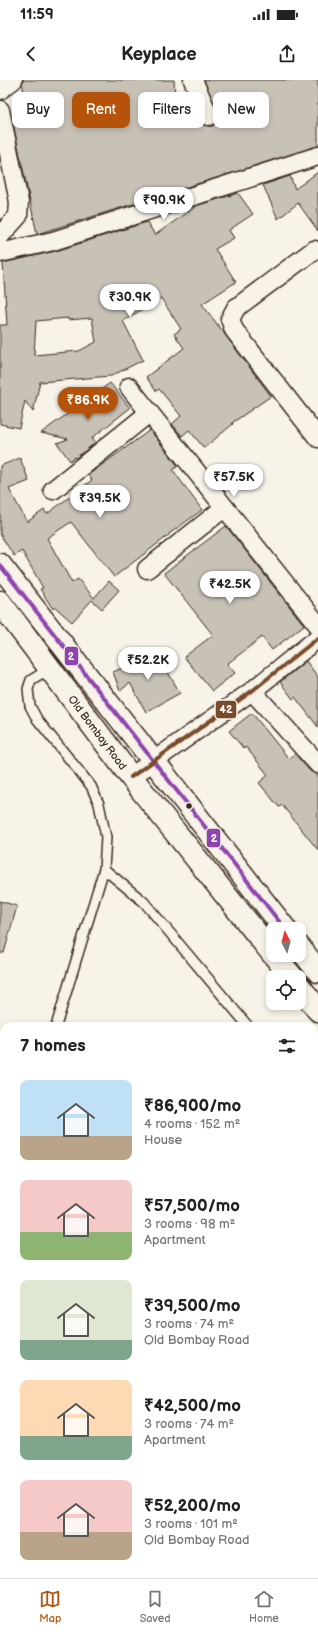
<!DOCTYPE html>
<html lang="en">
<head>
<meta charset="utf-8">
<style>
	:root { --surface:#fff; --page:#f6f6f6; --text:#222; --muted:#767676; --line:#e0e0e0; --accent:#b45309 }
	body { margin:0; font-family:"Balsamiq Sans",sans-serif; background:var(--page); color:var(--text); height:100vh; display:flex; flex-direction:column; font-size:15px; white-space:nowrap }
	* { box-sizing:border-box; margin:0 }
	p { font-size:13px; color:var(--muted) }
	.icon { flex:none; width:22px; height:22px; fill:none; stroke:currentColor; stroke-width:2; stroke-linecap:round; stroke-linejoin:round }
	.map { position:relative; flex:1; overflow:hidden }
	.sheet { position:absolute; left:0px; top:942px; width:318px; height:556px; display:flex; flex-direction:column; background:var(--surface); border-radius:12px 12px 0 0; box-shadow:0 2px 6px #0003 }
	.sheet>* { flex:none }
	.banner { position:absolute; left:12px; top:12px; width:294px; height:36px; display:flex; gap:8px }
	.needle { width:26px; rotate:354deg }
	.buttons { position:absolute; left:266px; top:842px; display:grid; gap:8px }
	.buttons a { display:grid; place-items:center; width:40px; height:40px; border-radius:8px; background:var(--surface); box-shadow:0 2px 6px #0003; font-size:20px }
	.price { position:absolute; translate:-50% -34px; padding:0 9px; border-radius:14px; background:#fff; color:#222; font-size:13px; line-height:26px; filter:drop-shadow(0 1px 2px #0008) }
	.price::after { content:''; position:absolute; left:50%; top:24px; width:12px; height:9px; margin-left:-6px; background:inherit; clip-path:polygon(0 0,100% 0,50% 100%) }
	.price.active { background:var(--accent); color:#fff }
	ul { padding:0; list-style:none }
	li { display:flex; align-items:center; gap:12px; height:100px; padding:0 20px }
	li span { display:grid; place-items:center; flex:none; width:112px; height:80px; border-radius:8px; color:#555 }
	li>.icon { margin-inline-start:auto }
	span .icon { width:48px; height:48px; fill:#fffc; stroke-width:1 }
	li b { font-size:17px }
	h2 { display:flex; justify-content:space-between; align-items:center; height:48px; padding:0 20px; font-size:17px }
	.tag { padding:0 14px; border-radius:8px; background:var(--surface); box-shadow:0 2px 6px #0003; font-size:14px; line-height:36px }
	.tag.active { background:var(--accent); color:#fff }
	.status { display:flex; justify-content:space-between; align-items:center; height:28px; padding:0 20px; background:var(--surface); direction:ltr }
	.status svg { height:11px; fill:currentColor }
	header { display:flex; justify-content:space-between; align-items:center; height:52px; padding:0 20px; background:var(--surface); font-size:18px; font-weight:600 }
	.tabs { display:flex; justify-content:space-around; align-items:center; height:56px; border-top:1px solid var(--line); background:var(--surface); font-size:11px; color:var(--muted) }
	.tabs a { display:grid; justify-items:center; gap:2px }
	.tabs .active { color:var(--accent) }
	.map>svg:first-child { display:block }
</style>
</head>
<body>
<div class="status"><b>11:59</b><svg viewBox="0 0 49 12"><path d="M0 12V9h3v3zM5 12V6h3v6zM10 12V3h3v9zM15 12V0h3v12zM26 1h20v11H26zM47 4h2v5h-2z"/></svg></div>
<header><svg class="icon" aria-label="back" viewBox="0 0 24 24"><path d="M15 5l-7 7 7 7"/></svg>Keyplace<svg class="icon" aria-label="share" viewBox="0 0 24 24"><path d="M12 15V3M7 8l5-5 5 5M5 13v7h14v-7"/></svg></header>
<div class="map">
<svg width="318" height="1498" viewBox="0 0 318 1498">
	<rect width="100%" height="100%" fill="#f7f3e8"/>
	<filter id="ink" filterUnits="userSpaceOnUse"><feTurbulence type="fractalNoise" baseFrequency=".025" numOctaves="2"/><feDisplacementMap in="SourceGraphic" scale="8" xChannelSelector="R" yChannelSelector="G"/><feConvolveMatrix kernelMatrix="1 2 1 2 8 2 1 2 1" color-interpolation-filters="sRGB"/></filter>
	<g filter="url(#ink)">
		<path fill="#c8c1b6" stroke="#3b2a1e" fill-rule="evenodd" d="M23,0H174L175,16L187,13L200,41L203,45L208,46H213L217,42L219,37L204,0H318V66L37,154L13,43L31,39L22,4Z
			M318,92V151L298,123L278,139L263,105L290,96L295,109Z
			M238,113L253,134L229,150L234,158L215,169L236,202L202,224L271,316L232,343L233,344L204,368L189,350L182,356L172,344L181,336L159,309L156,311L146,297L184,268L174,254L181,249L161,218L123,241L143,280L111,296L40,302L33,332L25,321L19,348L0,344V245H7L3,183L56,171L147,142L155,155L196,126ZM68,238V240L92,238L96,262L79,271L34,275L36,241Z
			M110,303L130,328L92,358L95,363L76,378L75,377L70,381L57,363L68,359L41,353Z
			M150,350L178,386L173,390L202,430L169,454V455L114,497L71,442L47,458L72,503L78,499L94,518L109,501L119,510L102,529L92,520L72,542L55,527L53,529L40,509L43,508L22,471L14,476L0,454V386L20,378L29,401L9,409L27,442L44,430L47,434L92,400L88,395Z
			M226,446L304,545L272,570L262,557L227,584L235,593L212,611L184,577L213,555L164,493Z
			M157,573L180,613L146,632L130,603L120,611L113,592Z
			M306,581L318,597V647L295,617L293,619L280,602Z
			M252,633L289,679L295,674L310,691L318,696V770L282,725L279,727L259,703L268,695L246,667L244,669L229,651Z
			M0,821L17,826L4,873H0Z"/>
		<g fill="none" stroke-linecap="round" stroke-linejoin="round">
			<g stroke="#3b2a1e" stroke-width="12">
				<path id="service" d="M49,589L31,600L28,609L30,626L37,639L91,706L99,724L106,757L104,789L56,946
					M104,789L144,822L248,946
					M314,1026L318,1031
					M0,1129L4,1116
					M314,1356L318,1352
					M314,1410L318,1414"/>
			</g>
			<g stroke="#3b2a1e" stroke-width="21">
				<path id="minor" d="M193,0L209,36
					M0,10L13,0
					M0,30L19,122L18,136L0,156
					M314,170L236,228L230,239L234,250L318,358
					M0,173L53,161L318,76
					M129,307L318,545
					M53,410L149,333
					M147,489L224,428
					M252,611L318,684
					M131,697L252,611L318,558"/>
			</g>
			<g stroke="#3b2a1e" stroke-width="25">
				<g id="primary">
					<path d="M0,485L285,849"/>
					<path id="s1" d="M0,522L131,697L273,874"/>
					<path d="M299,867L318,891"/>
					<path d="M274,875L292,897"/>
					<path d="M299,906L318,930"/>
				</g>
			</g>
			<path stroke="#3b2a1e" stroke-width="2.5" stroke-dasharray="1 3" stroke-linecap="butt" d="M0,1165L4,1168
				M314,1273L318,1269"/>
			<use href="#service" stroke="#f7f3e8" stroke-width="9"/>
			<use href="#minor" stroke="#f7f3e8" stroke-width="18"/>
			<use href="#primary" stroke="#f7f3e8" stroke-width="22"/>
			<g stroke="#f7f3e8" stroke-width="7">
				<path id="bus-1" d="M0,485L285,849"/>
			</g>
			<g stroke="#f7f3e8" stroke-width="7">
				<path id="bus-2" d="M131,697L252,611L318,558"/>
			</g>
			<use href="#bus-1" stroke="#8e44ad" stroke-width="4"/>
			<use href="#bus-2" stroke="#7a4b2a" stroke-width="4"/>
		</g>
	</g>
	<circle fill="#3b2a1e" stroke="#f7f3e8" stroke-width="1.5" cx="189" cy="726" r="3.5"/>
	<g text-anchor="middle" dominant-baseline="central" stroke-width="4" stroke-linejoin="round" paint-order="stroke">
		<g font-size="11" fill="#3b2a1e" stroke="#f7f3e8">
			<text stroke="none"><textPath href="#s1" startOffset="163">Old Bombay Road</textPath></text>
		</g>
	</g>
	<g stroke="#f7f3e8" stroke-width="1.5">
		<rect x="64" y="566" width="15" height="20" rx="4" fill="#8e44ad"/>
		<rect x="215" y="620" width="22" height="19" rx="4" fill="#7a4b2a"/>
		<rect x="206" y="748" width="15" height="20" rx="4" fill="#8e44ad"/>
	</g>
	<g font-size="11" text-anchor="middle" font-weight="bold" fill="#fff">
		<text x="71" y="580">2</text>
		<text x="226" y="633">42</text>
		<text x="214" y="762">2</text>
	</g>
</svg>
<div class="buttons">
<a><svg class="needle" viewBox="-14 -14 28 28"><path d="M0-13l5 13h-10z" fill="#e53935"/><path d="M0 13l5-13h-10z" fill="#767676"/></svg></a>
<a><svg class="icon" aria-label="locate" viewBox="0 0 24 24"><circle cx="12" cy="12" r="6"/><path d="M12 2v4M12 18v4M2 12h4M18 12h4"/></svg></a>
</div>
<b class="price" style="left:164px;top:141px">₹90.9K</b>
<b class="price" style="left:130px;top:238px">₹30.9K</b>
<b class="price active" style="left:88px;top:341px">₹86.9K</b>
<b class="price" style="left:234px;top:418px">₹57.5K</b>
<b class="price" style="left:100px;top:439px">₹39.5K</b>
<b class="price" style="left:230px;top:525px">₹42.5K</b>
<b class="price" style="left:148px;top:601px">₹52.2K</b>
<div class="banner">
<a class="tag">Buy</a>
<a class="tag active">Rent</a>
<a class="tag">Filters</a>
<a class="tag">New</a>
</div>
<section class="sheet">
<h2>7 homes<svg class="icon" aria-label="filters" viewBox="0 0 24 24"><path d="M4 7h16M4 17h16"/><circle cx="9" cy="7" r="2"/><circle cx="15" cy="17" r="2"/></svg></h2>
<ul>
<li><span style="background:linear-gradient(#bfe0f5 70%,#b9a48a 0)"><svg class="icon" aria-label="home" viewBox="0 0 24 24"><path d="M3 11l9-7 9 7M6 9v11h12V9"/></svg></span><div><b>₹86,900/mo</b><p>4 rooms · 152 m²</p><p>House</p></div></li>
<li><span style="background:linear-gradient(#f6c9c9 65%,#8fb573 0)"><svg class="icon" aria-label="home" viewBox="0 0 24 24"><path d="M3 11l9-7 9 7M6 9v11h12V9"/></svg></span><div><b>₹57,500/mo</b><p>3 rooms · 98 m²</p><p>Apartment</p></div></li>
<li><span style="background:linear-gradient(#dfe7d0 75%,#7fa58c 0)"><svg class="icon" aria-label="home" viewBox="0 0 24 24"><path d="M3 11l9-7 9 7M6 9v11h12V9"/></svg></span><div><b>₹39,500/mo</b><p>3 rooms · 74 m²</p><p>Old Bombay Road</p></div></li>
<li><span style="background:linear-gradient(#ffd9b3 70%,#7fa58c 0)"><svg class="icon" aria-label="home" viewBox="0 0 24 24"><path d="M3 11l9-7 9 7M6 9v11h12V9"/></svg></span><div><b>₹42,500/mo</b><p>3 rooms · 74 m²</p><p>Apartment</p></div></li>
<li><span style="background:linear-gradient(#f6c9c9 65%,#b9a48a 0)"><svg class="icon" aria-label="home" viewBox="0 0 24 24"><path d="M3 11l9-7 9 7M6 9v11h12V9"/></svg></span><div><b>₹52,200/mo</b><p>3 rooms · 101 m²</p><p>Old Bombay Road</p></div></li>
</ul>
</section>
</div>
<nav class="tabs">
<a class="active"><svg class="icon" aria-label="map" viewBox="0 0 24 24"><path d="M3 6l6-2 6 2 6-2v14l-6 2-6-2-6 2zM9 4v14M15 6v14"/></svg>Map</a>
<a><svg class="icon" aria-label="saved" viewBox="0 0 24 24"><path d="M7 4h10v16l-5-4-5 4z"/></svg>Saved</a>
<a><svg class="icon" aria-label="home" viewBox="0 0 24 24"><path d="M3 11l9-7 9 7M6 9v11h12V9"/></svg>Home</a>
</nav>
</body>
</html>
